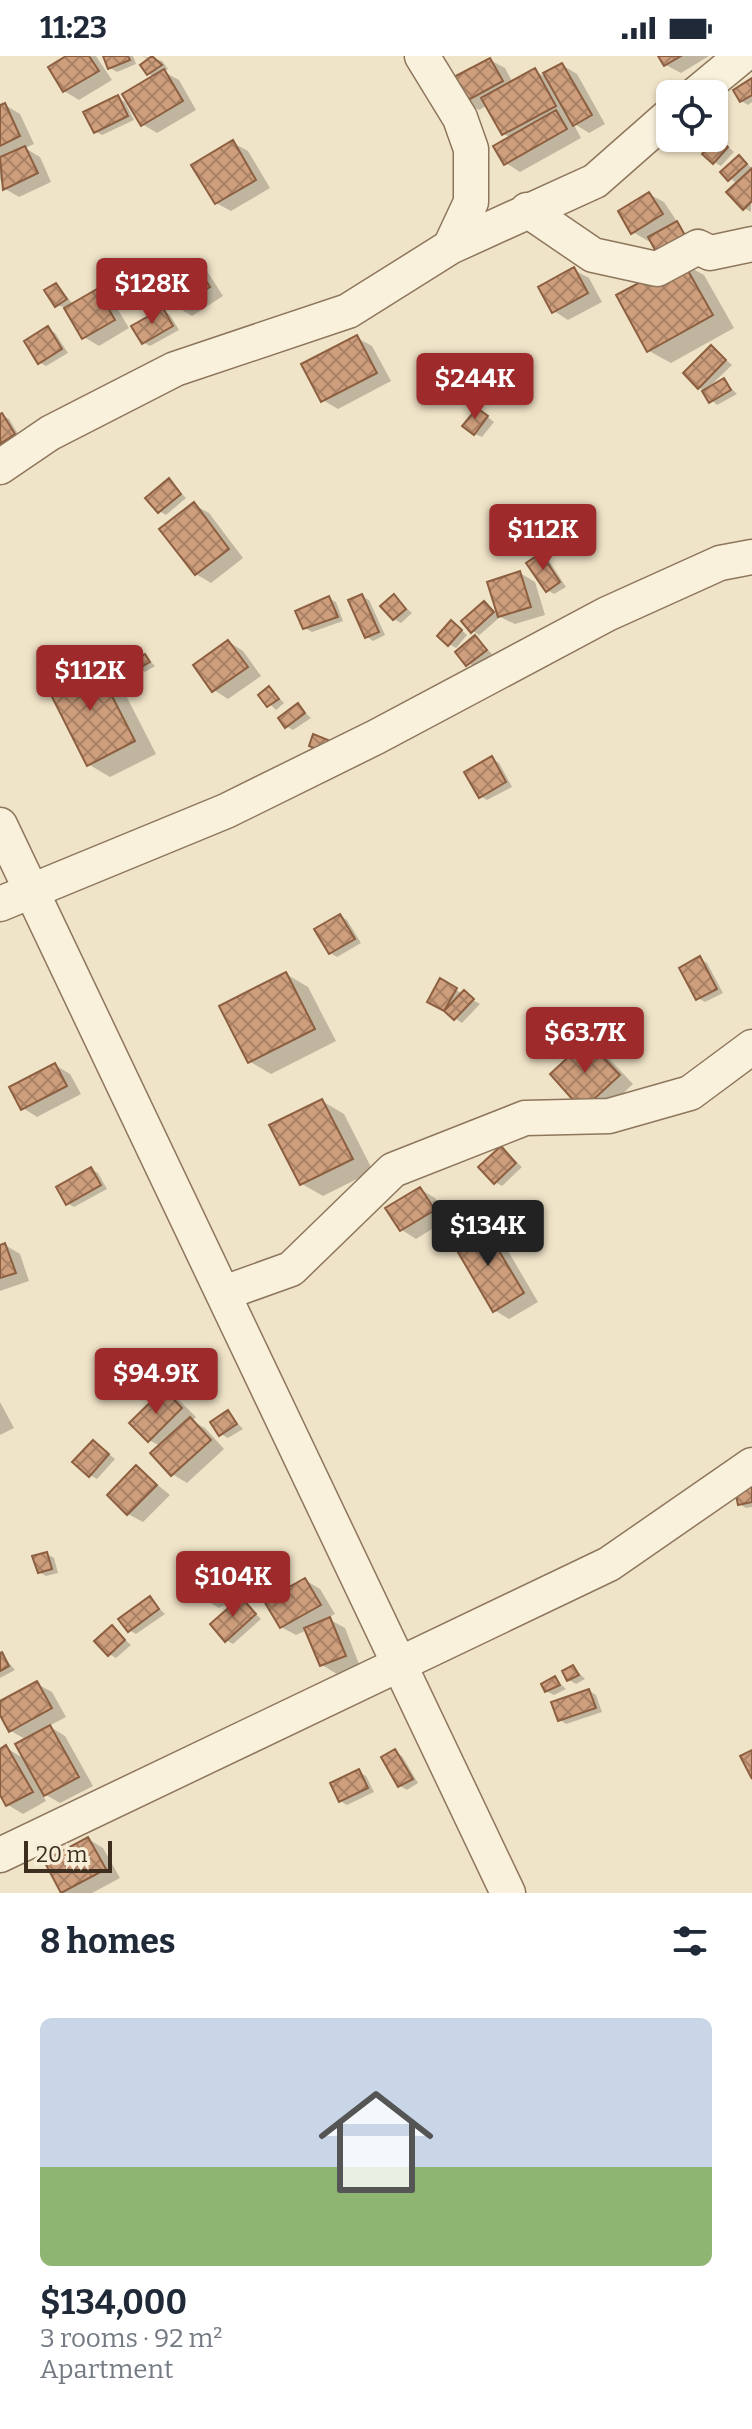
<!DOCTYPE html>
<html lang="en">
<head>
<meta charset="utf-8">
<style>
	:root { --surface:#fff; --page:#f6f6f7; --text:#1f2937; --muted:#747a83; --line:#e0e1e3; --accent:#9e2a2b }
	body { margin:0; font-family:Bitter,serif; background:var(--page); color:var(--text); height:100vh; display:flex; flex-direction:column; font-size:30px; white-space:nowrap }
	* { box-sizing:border-box; margin:0 }
	p { font-size:26px; color:var(--muted) }
	.icon { flex:none; width:44px; height:44px; fill:none; stroke:currentColor; stroke-width:2; stroke-linecap:round; stroke-linejoin:round }
	.map { position:relative; height:1837px; overflow:hidden }
	.drawer { display:flex; flex-direction:column; background:var(--surface); flex:1 }
	.drawer>* { flex:none }
	.buttons { position:absolute; left:656px; top:24px; display:grid; gap:16px }
	.buttons a { display:grid; place-items:center; width:72px; height:72px; border-radius:12px; background:var(--surface); box-shadow:0 2px 6px #0004; font-size:40px }
	.scale { position:absolute; left:24px; bottom:20px; width:88px; box-sizing:border-box; padding-left:8px; border:4px solid #3d2e20; border-top:0; font-size:22px; line-height:28px; white-space:nowrap; color:#3d2e20; -webkit-text-stroke:6px #f7eed8; paint-order:stroke }
	.price { position:absolute; translate:-50% -68px; padding:0 18px; border-radius:8px; background:var(--accent); color:#fff; font-size:26px; line-height:52px; filter:drop-shadow(0 2px 4px #0008) }
	.price::after { content:''; position:absolute; left:50%; top:48px; width:24px; height:18px; margin-left:-12px; background:inherit; clip-path:polygon(0 0,100% 0,50% 100%) }
	.price.current { background:#222; color:#fff }
	ul { padding:0; list-style:none }
	li { display:grid; align-content:center; gap:16px; height:424px; padding:0 40px }
	li+li { border-top:2px solid var(--line) }
	li span { display:grid; place-items:center; height:248px; border-radius:12px; color:#555 }
	li>.icon { margin-inline-start:auto }
	span .icon { width:144px; height:144px; fill:#fffc; stroke-width:1 }
	li b { font-size:34px }
	h2 { display:flex; justify-content:space-between; align-items:center; height:96px; padding:0 40px; font-size:34px }
	.status { display:flex; justify-content:space-between; align-items:center; height:56px; padding:0 40px; background:var(--surface); direction:ltr }
	.status svg { height:22px; fill:currentColor }
	.map>svg:first-child { display:block }
</style>
</head>
<body>
<div class="status"><b>11:23</b><svg viewBox="0 0 49 12"><path d="M0 12V9h3v3zM5 12V6h3v6zM10 12V3h3v9zM15 12V0h3v12zM26 1h20v11H26zM47 4h2v5h-2z"/></svg></div>
<div class="map">
<svg width="752" height="1837" viewBox="0 0 752 1837">
	<defs>
		<pattern id="building-cross-hatch" width="8" height="8" patternUnits="userSpaceOnUse" patternTransform="scale(2)"><rect width="8" height="8" fill="#cf9f7d"/><path d="M0 0l8 8M0 8l8-8" fill="none" stroke="#a98266"/></pattern>
	</defs>
	<rect width="100%" height="100%" fill="#f0e4c8"/>
	<path fill="#0003" d="M70,0H96L112,24L79,44L64,35Z
		M105,0H133L136,8L117,16L110,12Z
		M142,0L162,5L168,13L164,16L179,24L196,54L157,77L142,68L154,21L149,18L150,4Z
		M661,0H709L681,17L666,9Z
		M490,4L505,12L513,27L535,15L544,20L562,9L577,18L605,68L589,77L573,67L581,82L520,116L506,107L511,82L504,78L488,49L479,54L464,45Z
		M752,25V46L748,49L741,45Z
		M118,42L125,46L134,64L102,79L95,75Z
		M5,49L20,58L34,88L25,92L40,101L51,126L19,141L4,132L0,123V51Z
		M233,87L248,95L270,132L231,155L216,147Z
		M724,87L734,96L721,110L714,106Z
		M739,101L752,112L751,156L744,152L737,128L723,116Z
		M649,138L664,146L696,194L648,185L633,176Z
		M192,206L207,215L223,240L192,260L177,251Z
		M682,207L704,219L734,272L671,307L649,295Z
		M574,214L589,222L602,246L568,264L554,255Z
		M56,229L74,249L97,235L112,244L129,272L99,290L84,281L66,252L57,249Z
		M163,254L170,259L179,274L150,290L143,286Z
		M48,273L55,277L68,297L46,310L39,306Z
		M357,282L372,290L391,325L338,353L323,344Z
		M711,292L732,309L708,332L724,325L737,338L717,349L699,331Z
		M484,358L494,366L482,381L475,378Z
		M2,359L9,363L21,383L0,395Z
		M169,425L186,442L166,459L159,455Z
		M194,449L209,457L243,502L211,527L196,518Z
		M541,499L548,503L566,531L554,538L547,534Z
		M520,517L535,526L545,559L515,568L500,561L489,527Z
		M362,540L369,544L385,579L373,585L366,580Z
		M394,541L412,557L401,567L394,563Z
		M328,542L336,546L343,565L312,576L305,572Z
		M484,547L500,561L476,582L492,598L475,612L458,596L479,579L473,575Z
		M458,571L467,579L456,592L449,588Z
		M229,586L243,595L261,620L228,643L214,634Z
		M145,600L155,610L145,616L138,612Z
		M94,607L116,620L156,698L110,721L88,708Z
		M269,632L284,647L276,654L261,639Z
		M298,650L311,662L293,674L286,670Z
		M492,703L499,707L512,731L487,744L480,740Z
		M340,860L347,864L361,887L337,901L330,897Z
		M700,903L707,907L723,937L705,946L698,942Z
		M286,918L308,931L336,985L271,1018L249,1005Z
		M441,925L480,948L462,967L430,945Z
		M588,986L602,995L633,1028L598,1061L583,1052Z
		M55,1009L70,1018L81,1038L37,1061L23,1052Z
		M322,1045L344,1058L373,1115L323,1140L302,1128Z
		M501,1092L522,1111L502,1130L495,1126Z
		M91,1113L98,1117L107,1133L74,1151L67,1147Z
		M420,1133L435,1142L448,1163L416,1183L402,1174Z
		M483,1170L498,1178L538,1246L509,1263L494,1254Z
		M5,1189L20,1198L29,1225L0,1235V1191Z
		M164,1335L179,1344L196,1361L192,1365L205,1372L224,1393L187,1427L172,1418L160,1390L149,1384Z
		M0,1346L14,1372L0,1379Z
		M228,1357L243,1373L228,1382L221,1378Z
		M94,1386L115,1403L97,1423L90,1419Z
		M137,1412L170,1439L143,1466L128,1458Z
		M752,1428V1451L746,1452L739,1448Z
		M47,1498L54,1502L58,1517L46,1520L39,1516Z
		M223,1505L238,1514L249,1536L219,1552L204,1543Z
		M305,1524L320,1533L335,1558L327,1562L345,1572L359,1608L337,1618L322,1609L307,1574L296,1579L281,1571Z
		M150,1543L165,1558L136,1578L129,1574Z
		M241,1543L261,1563L233,1588L226,1584Z
		M112,1572L131,1589L116,1602L109,1598Z
		M2,1599L15,1614L0,1622V1600Z
		M573,1611L585,1623L576,1628L569,1624Z
		M555,1623L566,1633L554,1639L546,1635Z
		M37,1628L52,1636L66,1661L49,1670L65,1680L93,1730L60,1747L41,1736L46,1745L23,1758L8,1749L0,1735V1695L6,1692L25,1703L27,1684L11,1675L0,1648Z
		M589,1635L596,1639L602,1656L566,1668L559,1663Z
		M395,1696L402,1700L418,1727L407,1734L400,1730Z
		M359,1716L366,1720L374,1736L347,1749L340,1745Z
		M88,1783L103,1792L120,1822L92,1837H64L46,1806Z"/>
	<path fill="url(#building-cross-hatch)" stroke="#8d5f41" stroke-width="2" d="M66,0H89L99,15L63,36L48,11Z
		M103,0H128L130,4L108,13Z
		M152,0L162,9L147,19L140,9Z
		M658,0H681L664,10Z
		M490,2L503,25L463,47L450,23Z
		M562,7L592,59L573,70L543,17Z
		M535,12L556,50L502,79L481,42Z
		M164,13L183,45L141,70L122,38Z
		M752,22V39L740,46L733,34Z
		M118,39L128,60L94,77L83,56Z
		M5,47L20,80L0,90V49Z
		M556,54L567,73L504,109L493,90Z
		M717,81L728,91L713,108L702,98Z
		M233,84L256,124L215,148L191,109Z
		M25,90L38,117L3,134L0,101Z
		M739,99L747,108L728,125L720,116Z
		M752,112V145L743,154L726,136Z
		M649,136L663,158L631,178L618,155Z
		M677,165L691,190L661,205L648,181Z
		M192,204L210,231L176,252L158,225Z
		M682,204L713,259L647,296L616,239Z
		M574,211L588,237L552,257L538,231Z
		M56,227L67,243L55,251L44,234Z
		M97,233L115,264L82,283L64,252Z
		M163,252L173,270L142,288L131,270Z
		M48,270L62,293L38,308L24,285Z
		M357,279L377,317L321,346L301,308Z
		M711,289L726,304L698,333L683,317Z
		M724,322L731,334L709,347L702,335Z
		M477,352L488,360L474,379L462,370Z
		M2,357L15,378L0,388V358Z
		M169,422L181,438L158,457L145,442Z
		M194,446L229,493L195,519L159,473Z
		M541,497L560,526L546,536L526,507Z
		M520,515L531,551L498,561L487,526Z
		M362,538L379,576L365,582L348,544Z
		M394,538L406,553L393,564L380,550Z
		M329,540L338,561L303,573L295,555Z
		M484,545L494,556L471,577L461,565Z
		M451,564L462,574L448,590L437,580Z
		M475,579L487,594L466,610L455,596Z
		M228,584L248,611L212,636L193,609Z
		M145,598L150,606L136,614L132,605Z
		M94,605L135,685L87,710L46,629Z
		M269,630L279,643L267,651L258,639Z
		M298,647L305,657L285,672L278,662Z
		M313,678L328,684L323,696L309,690Z
		M492,700L506,726L479,742L464,716Z
		M340,858L355,883L329,898L314,873Z
		M700,900L717,933L696,944L679,912Z
		M286,916L315,973L248,1007L219,950Z
		M440,922L457,932L444,955L427,946Z
		M464,934L474,943L454,964L444,955Z
		M587,984L620,1019L582,1054L550,1018Z
		M55,1007L67,1030L21,1054L9,1031Z
		M322,1043L353,1103L300,1129L269,1069Z
		M501,1090L516,1107L494,1128L478,1111Z
		M91,1111L101,1129L66,1149L56,1131Z
		M420,1131L435,1154L400,1175L385,1152Z
		M483,1168L524,1237L493,1256L452,1186Z
		M5,1187L16,1217L0,1222V1189Z
		M164,1333L182,1352L148,1386L129,1367Z
		M228,1354L237,1368L219,1380L210,1366Z
		M190,1361L211,1384L171,1420L150,1397Z
		M93,1384L109,1398L89,1421L72,1406Z
		M136,1409L157,1429L127,1459L107,1439Z
		M752,1426V1446L738,1449L734,1429Z
		M47,1496L52,1513L38,1517L32,1500Z
		M223,1503L235,1528L202,1545L189,1519Z
		M305,1522L321,1549L280,1572L264,1545Z
		M150,1540L159,1553L128,1576L118,1563Z
		M241,1541L256,1558L225,1586L210,1568Z
		M330,1561L346,1600L320,1610L304,1572Z
		M112,1569L125,1584L108,1600L94,1585Z
		M2,1596L9,1610L0,1615V1597Z
		M573,1609L579,1619L567,1625L562,1615Z
		M555,1620L560,1629L545,1636L541,1628Z
		M37,1625L52,1652L9,1676L0,1659V1645Z
		M589,1633L596,1652L558,1665L551,1646Z
		M50,1669L79,1721L44,1740L15,1688Z
		M6,1689L33,1736L6,1750L0,1739V1693Z
		M395,1693L413,1723L398,1731L381,1701Z
		M752,1694V1723L740,1700Z
		M359,1713L368,1732L339,1746L330,1727Z
		M88,1781L106,1813L61,1837L44,1805Z"/>
	<g fill="none" stroke-linecap="round" stroke-linejoin="round">
		<g stroke="#8d765c" stroke-width="37">
			<path id="street" d="M696,38L742,0
				M527,154L593,199L657,213L698,191L710,197L752,188
				M450,191L595,125L670,59
				M0,411L50,377L175,313L348,255L450,191L471,146V93L460,62L422,0
				M0,769L508,1837
				M0,848L226,755L376,681L607,558L720,507L752,501
				M224,1237L291,1213L393,1114L525,1062L609,1060L690,1037L752,991
				M0,1799L609,1508L752,1409"/>
		</g>
		<use href="#street" stroke="#faf1dc" stroke-width="34"/>
	</g>
</svg>
<div class="buttons">
<a><svg class="icon" aria-label="locate" viewBox="0 0 24 24"><circle cx="12" cy="12" r="6"/><path d="M12 2v4M12 18v4M2 12h4M18 12h4"/></svg></a>
</div>
<div class="scale">20 m</div>
<b class="price" style="left:152px;top:270px">$128K</b>
<b class="price" style="left:475px;top:365px">$244K</b>
<b class="price" style="left:543px;top:516px">$112K</b>
<b class="price" style="left:90px;top:657px">$112K</b>
<b class="price" style="left:585px;top:1019px">$63.7K</b>
<b class="price current" style="left:488px;top:1212px">$134K</b>
<b class="price" style="left:156px;top:1360px">$94.9K</b>
<b class="price" style="left:233px;top:1563px">$104K</b>
</div>
<section class="drawer">
<h2>8 homes<svg class="icon" aria-label="filters" viewBox="0 0 24 24"><path d="M4 7h16M4 17h16"/><circle cx="9" cy="7" r="2"/><circle cx="15" cy="17" r="2"/></svg></h2>
<ul>
<li><span style="background:linear-gradient(#c9d6e8 60%,#8fb573 0)"><svg class="icon" aria-label="home" viewBox="0 0 24 24"><path d="M3 11l9-7 9 7M6 9v11h12V9"/></svg></span><div><b>$134,000</b><p>3 rooms · 92 m²</p><p>Apartment</p></div></li>
</ul>
</section>
</body>
</html>
